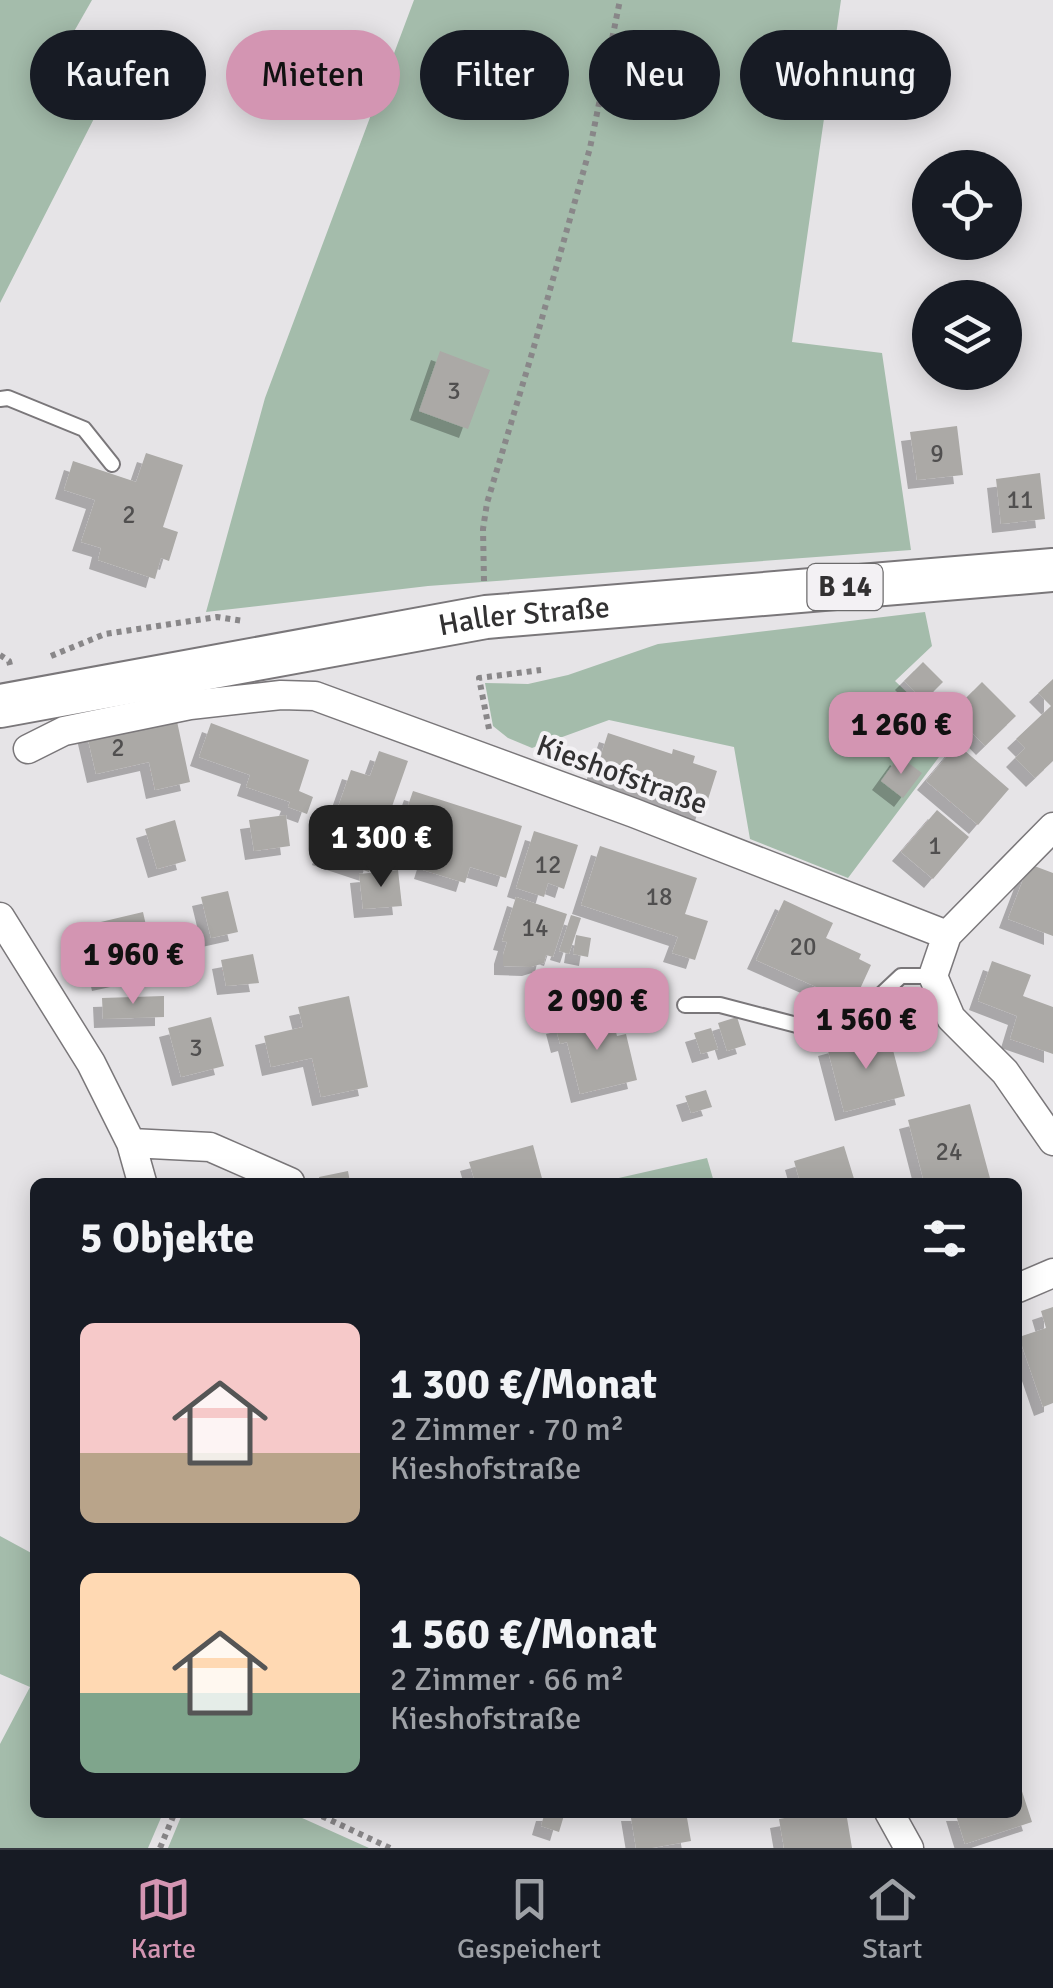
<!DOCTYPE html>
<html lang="de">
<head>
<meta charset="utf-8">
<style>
	:root { --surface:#171b24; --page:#242831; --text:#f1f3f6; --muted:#9ea1a6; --line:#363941; --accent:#d395b2 }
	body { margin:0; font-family:Signika,sans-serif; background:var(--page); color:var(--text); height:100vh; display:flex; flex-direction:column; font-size:38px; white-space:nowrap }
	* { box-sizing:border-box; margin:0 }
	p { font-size:32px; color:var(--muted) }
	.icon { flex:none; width:55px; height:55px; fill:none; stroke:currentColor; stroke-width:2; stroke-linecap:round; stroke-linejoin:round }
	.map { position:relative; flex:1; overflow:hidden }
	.drawer { position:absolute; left:30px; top:1178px; width:992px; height:640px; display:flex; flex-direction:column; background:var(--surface); border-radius:15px; box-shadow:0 5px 25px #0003 }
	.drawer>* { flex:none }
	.banner { position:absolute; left:30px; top:30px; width:995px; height:90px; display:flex; gap:20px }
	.fabs { position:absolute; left:912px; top:150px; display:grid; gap:20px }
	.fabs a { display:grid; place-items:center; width:110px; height:110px; border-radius:50%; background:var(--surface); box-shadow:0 5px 25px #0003; font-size:50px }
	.price { position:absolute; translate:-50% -85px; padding:0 22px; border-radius:20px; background:var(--accent); color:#111; font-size:32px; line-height:65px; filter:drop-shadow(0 2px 5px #0008) }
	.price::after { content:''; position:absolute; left:50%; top:60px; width:30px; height:22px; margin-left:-15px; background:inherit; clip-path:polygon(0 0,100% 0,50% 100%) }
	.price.selected { background:#222; color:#fff }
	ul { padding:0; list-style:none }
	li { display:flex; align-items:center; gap:30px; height:250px; padding:0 50px }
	li span { display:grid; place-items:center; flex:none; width:280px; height:200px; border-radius:15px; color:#555 }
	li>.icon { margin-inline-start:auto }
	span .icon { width:120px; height:120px; fill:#fffc; stroke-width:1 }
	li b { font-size:42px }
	h2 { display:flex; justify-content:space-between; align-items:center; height:120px; padding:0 50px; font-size:42px }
	.chip { padding:0 35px; border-radius:45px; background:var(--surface); box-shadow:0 5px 25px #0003; font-size:35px; line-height:90px }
	.chip.selected { background:var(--accent); color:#111 }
	.dock { display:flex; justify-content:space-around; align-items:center; height:140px; border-top:2px solid var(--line); background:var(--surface); font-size:28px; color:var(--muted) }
	.dock a { display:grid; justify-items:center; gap:5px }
	.dock .selected { color:var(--accent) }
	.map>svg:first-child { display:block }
</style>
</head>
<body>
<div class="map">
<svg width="1053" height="1848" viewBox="0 0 1053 1848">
	<defs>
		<filter id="shadow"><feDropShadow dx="-9" dy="9" stdDeviation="0" flood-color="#0004"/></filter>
	</defs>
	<rect width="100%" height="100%" fill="#e6e4e7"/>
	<path fill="#a4bcab" d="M0,0H92L60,56L106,95L0,303Z
		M414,0H841L792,342L882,353L911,550L428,586L206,612L265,398Z
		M925,612L932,646L895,681L954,737L848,878L750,839L734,747L609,720L532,748L508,738L493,726L485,683L528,684L568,675L658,644Z
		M707,1158L714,1182H601Z
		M0,1536L35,1555V1812L163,1813L148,1848H0V1744L30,1687L0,1674Z
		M183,1812L291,1813L369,1848H168Z"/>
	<path fill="#aba9a6" filter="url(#shadow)" d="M440,351L490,370L468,429L419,411Z
		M957,426L963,475L917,480L910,432Z
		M146,453L183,465L163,527L178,532L169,561L161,558L155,579L98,560L101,548L81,542L95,500L64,490L73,461L136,482Z
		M1040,473L1045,519L1001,524L996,479Z
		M923,662L943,682L924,701L904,681Z
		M1053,679V761L1035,778L1015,758L1025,748L1016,739L1051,706L1038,693Z
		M982,682L1016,716L985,746L952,712Z
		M175,712L190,782L155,790L149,762L96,774L86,731Z
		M211,723L309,760L299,791L313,797L307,814L288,807L290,802L246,787L250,775L199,757Z
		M608,733L672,754L673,749L695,756L693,763L717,771L704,812L594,776Z
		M957,744L1009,789L978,825L926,781Z
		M379,751L408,761L369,872L321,856L351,770L370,776Z
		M899,756L922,773L903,798L881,781Z
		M413,791L522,826L506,878L470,867L465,883L423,870L428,854L408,847L417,820L404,817Z
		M937,810L969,837L933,879L901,852Z
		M286,815L290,846L254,851L249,820Z
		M175,820L186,861L157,869L145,829Z
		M534,831L578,845L564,889L548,883L544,897L516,888Z
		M600,846L697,878L685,914L708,921L695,960L672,953L678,937L581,905Z
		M1029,864L1053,873V936L1008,919Z
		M398,870L402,906L363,909L359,874Z
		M228,891L238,932L211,938L201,897Z
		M516,897L567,914L553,957L546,955L544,963L531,967L503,966V955L507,942L502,941Z
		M784,900L833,923L826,938L861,954L859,959L871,965L854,1002L842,996L841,998L756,960Z
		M143,912L156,970L101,982L88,925Z
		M571,915L581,918L569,954L559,951Z
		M576,935L591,938L588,957L573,954Z
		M253,954L259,983L226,986L221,960Z
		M992,961L1031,975L1023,996L1053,1007V1054L1010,1039L1017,1016L978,1001Z
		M164,996V1017L103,1019L102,998Z
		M349,996L368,1087L321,1097L312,1058L271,1067L264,1036L303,1027L298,1007Z
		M611,1012L617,1036L626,1034L637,1080L580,1094L567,1042L560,1044L555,1025Z
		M211,1017L224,1066L181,1077L168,1028Z
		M737,1017L746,1045L727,1051L718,1023Z
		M711,1028L718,1049L701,1054L694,1033Z
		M888,1031L905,1096L844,1112L827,1047Z
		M706,1090L712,1107L691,1113L685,1096Z
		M970,1104L991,1182H924L908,1120Z
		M533,1145L543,1182H475L469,1162Z
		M844,1146L855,1182H800L794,1161Z
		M348,1171L350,1182H320L319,1177Z
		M1053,1307V1403L1043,1407L1019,1337L1046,1328L1041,1311Z
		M1018,1779L1032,1822L965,1844L955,1812H1018Z
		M545,1812H565L559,1832L541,1826Z
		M630,1812H686L691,1841L652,1848H636Z
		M818,1812H846L852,1848H784L779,1819Z"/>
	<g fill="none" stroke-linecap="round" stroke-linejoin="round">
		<g stroke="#7a777a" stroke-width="18">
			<path id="service" d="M0,399L8,398L84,429L112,464
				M685,1005H720L820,1031L850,1024L901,976H933"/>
		</g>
		<g stroke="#7a777a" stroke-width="31">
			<path id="minor" d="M28,749L64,731L190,705L281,695L315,696L634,813L947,935L933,976L951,1018L1005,1072L1053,1141
				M0,917L91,1063L131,1143L142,1182
				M947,935L1053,827
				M131,1143L210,1147L290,1182
				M1018,1288L1053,1273
				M889,1812L909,1848"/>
		</g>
		<g stroke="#7a777a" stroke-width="46">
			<g id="primary">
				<path id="s1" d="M0,706L486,617L1053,570"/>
			</g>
		</g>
		<path stroke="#898789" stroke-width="6" stroke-dasharray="5 5" stroke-linecap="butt" d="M484,581L483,529L487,503L533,350L590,148L620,0
			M0,655L9,661L11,669
			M51,656L105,634L217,617L243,621
			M489,729L479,678L541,670
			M313,1812L390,1848
			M160,1848L175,1812"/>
		<use href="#service" stroke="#fff" stroke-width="14"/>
		<use href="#minor" stroke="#fff" stroke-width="28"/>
		<use href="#primary" stroke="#fff" stroke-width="42"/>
	</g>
	<g text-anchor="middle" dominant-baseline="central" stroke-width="8" stroke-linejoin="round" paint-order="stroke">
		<g font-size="25" fill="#504f4f">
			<text x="454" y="390">3</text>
			<text x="937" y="453">9</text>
			<text x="1020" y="499">11</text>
			<text x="129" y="514">2</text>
			<text x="118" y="747">2</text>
			<text x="935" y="845">1</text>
			<text x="548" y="864">12</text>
			<text x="659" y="896">18</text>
			<text x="535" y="927">14</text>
			<text x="803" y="946">20</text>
			<text x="196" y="1047">3</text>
			<text x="949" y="1151">24</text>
		</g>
		<rect fill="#f3f1f4" stroke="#6c6b6c" stroke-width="2.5" x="807.5" y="564" width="75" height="46" rx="8"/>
		<g font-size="28" font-weight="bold" fill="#323132">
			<text x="845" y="587">B 14</text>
		</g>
		<g font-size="30" fill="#323132" stroke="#f3f1f4">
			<text stroke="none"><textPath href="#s1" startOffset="532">Haller Straße</textPath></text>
			<text transform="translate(622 775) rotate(20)">Kieshofstraße</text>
		</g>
	</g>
</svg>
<div class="fabs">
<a><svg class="icon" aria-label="locate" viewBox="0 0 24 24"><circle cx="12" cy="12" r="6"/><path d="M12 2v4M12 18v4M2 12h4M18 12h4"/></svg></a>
<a><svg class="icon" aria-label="layers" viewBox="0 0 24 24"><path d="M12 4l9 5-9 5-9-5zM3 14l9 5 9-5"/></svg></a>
</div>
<b class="price" style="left:901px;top:777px">1 260 €</b>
<b class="price selected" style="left:381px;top:890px">1 300 €</b>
<b class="price" style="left:133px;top:1007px">1 960 €</b>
<b class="price" style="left:597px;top:1053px">2 090 €</b>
<b class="price" style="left:866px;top:1072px">1 560 €</b>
<div class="banner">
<a class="chip">Kaufen</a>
<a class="chip selected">Mieten</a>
<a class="chip">Filter</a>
<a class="chip">Neu</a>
<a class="chip">Wohnung</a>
</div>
<section class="drawer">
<h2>5 Objekte<svg class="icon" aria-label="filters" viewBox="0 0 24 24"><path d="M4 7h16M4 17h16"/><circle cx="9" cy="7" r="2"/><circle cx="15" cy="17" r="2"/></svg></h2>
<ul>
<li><span style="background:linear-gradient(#f6c9c9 65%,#b9a48a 0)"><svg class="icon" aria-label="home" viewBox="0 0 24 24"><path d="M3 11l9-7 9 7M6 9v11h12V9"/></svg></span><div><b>1 300 €/Monat</b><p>2 Zimmer · 70 m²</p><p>Kieshofstraße</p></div></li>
<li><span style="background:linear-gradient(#ffd9b3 60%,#7fa58c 0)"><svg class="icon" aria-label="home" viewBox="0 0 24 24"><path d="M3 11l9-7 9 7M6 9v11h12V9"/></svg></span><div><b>1 560 €/Monat</b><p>2 Zimmer · 66 m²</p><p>Kieshofstraße</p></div></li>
</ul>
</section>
</div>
<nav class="dock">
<a class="selected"><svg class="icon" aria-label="map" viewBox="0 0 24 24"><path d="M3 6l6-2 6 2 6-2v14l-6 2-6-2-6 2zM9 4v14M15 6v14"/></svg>Karte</a>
<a><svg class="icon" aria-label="saved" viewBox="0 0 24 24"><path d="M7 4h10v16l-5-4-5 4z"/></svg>Gespeichert</a>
<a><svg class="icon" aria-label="home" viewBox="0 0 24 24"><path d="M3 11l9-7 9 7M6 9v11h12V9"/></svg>Start</a>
</nav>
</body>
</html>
